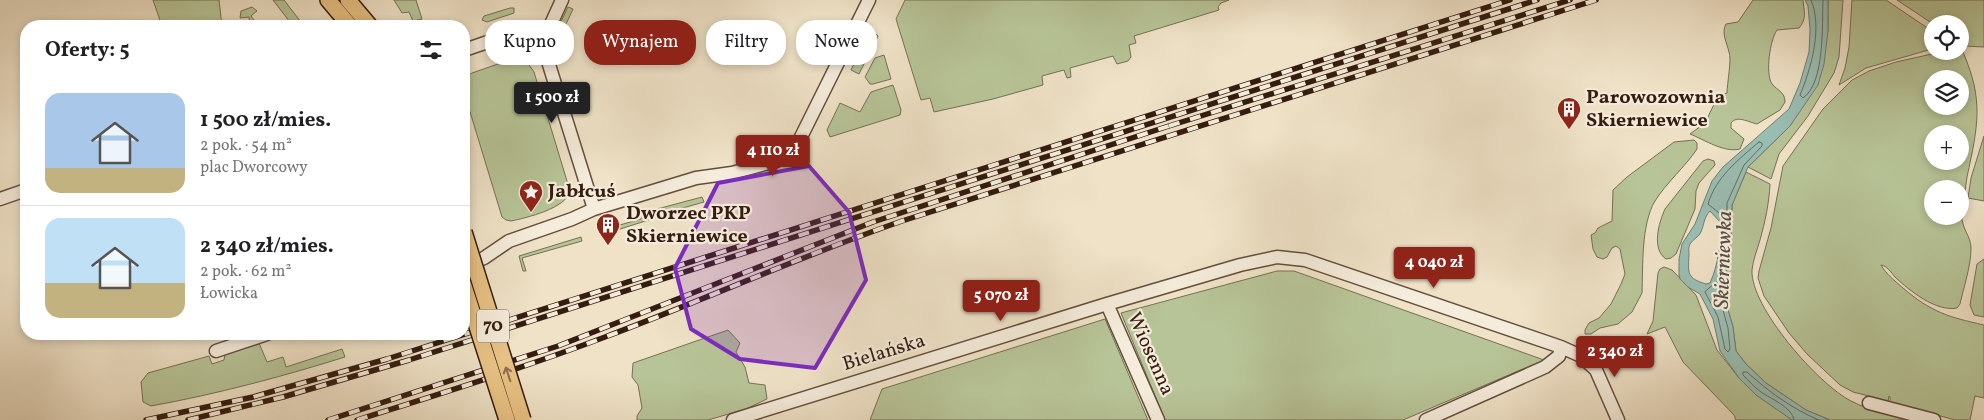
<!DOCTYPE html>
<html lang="pl">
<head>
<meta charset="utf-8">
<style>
	:root { --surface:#fff; --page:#f2f2f2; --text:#202124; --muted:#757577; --line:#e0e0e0; --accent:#8f2418 }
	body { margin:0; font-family:Vollkorn,serif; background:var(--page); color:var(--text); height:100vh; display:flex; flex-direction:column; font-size:19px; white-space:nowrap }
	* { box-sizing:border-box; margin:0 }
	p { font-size:16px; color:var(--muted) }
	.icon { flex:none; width:28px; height:28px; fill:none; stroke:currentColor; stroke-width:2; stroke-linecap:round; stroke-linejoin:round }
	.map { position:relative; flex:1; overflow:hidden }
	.side { position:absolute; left:20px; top:20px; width:450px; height:320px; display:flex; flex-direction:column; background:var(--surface); border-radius:20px; box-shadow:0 2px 8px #0003 }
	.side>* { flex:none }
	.top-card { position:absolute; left:485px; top:20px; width:475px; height:45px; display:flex; gap:10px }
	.controls { position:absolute; left:1924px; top:15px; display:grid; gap:10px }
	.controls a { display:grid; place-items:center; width:45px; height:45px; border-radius:50%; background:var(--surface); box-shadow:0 2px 8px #0003; font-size:25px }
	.price { position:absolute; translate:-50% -42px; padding:0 11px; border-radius:5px; background:var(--accent); color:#fff; font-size:16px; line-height:32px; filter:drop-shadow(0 1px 2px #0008) }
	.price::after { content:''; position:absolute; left:50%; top:30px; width:15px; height:11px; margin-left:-8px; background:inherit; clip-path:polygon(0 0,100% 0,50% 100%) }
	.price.active { background:#222; color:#fff }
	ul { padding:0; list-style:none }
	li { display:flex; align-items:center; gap:15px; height:125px; padding:0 25px }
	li+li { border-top:1px solid var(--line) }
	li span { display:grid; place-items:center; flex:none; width:140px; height:100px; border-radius:15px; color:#555 }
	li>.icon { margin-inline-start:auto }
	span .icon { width:60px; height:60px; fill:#fffc; stroke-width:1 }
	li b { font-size:21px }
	h2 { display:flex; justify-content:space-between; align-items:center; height:60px; padding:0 25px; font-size:21px }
	.tag { padding:0 18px; border-radius:20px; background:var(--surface); box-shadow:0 2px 8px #0003; font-size:18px; line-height:45px }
	.tag.active { background:var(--accent); color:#fff }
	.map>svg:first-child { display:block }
</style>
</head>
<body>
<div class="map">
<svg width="1984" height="420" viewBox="0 0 1984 420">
	<rect width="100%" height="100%" fill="#efe2c7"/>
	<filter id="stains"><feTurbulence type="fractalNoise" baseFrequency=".004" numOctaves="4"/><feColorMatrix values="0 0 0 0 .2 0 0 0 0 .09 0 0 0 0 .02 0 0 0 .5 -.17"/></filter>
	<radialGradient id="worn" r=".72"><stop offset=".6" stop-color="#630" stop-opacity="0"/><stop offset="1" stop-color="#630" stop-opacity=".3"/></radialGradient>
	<path fill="#b7c497" stroke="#767054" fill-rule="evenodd" d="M153,0H219L222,26H162Z
		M273,0H284L304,26H293Z
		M394,0H416L422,19L413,21L409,12L402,13Z
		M905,0H1229L1221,3L1218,7L1219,10L1134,36L1136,43L1129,45L1131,57L1128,61L1117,64L1113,56L1070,68L1071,77L1067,78L1064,70L1042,76L1043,85L993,99L934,112L930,98L921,100L896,19Z
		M1753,0H1803C1804,11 1807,19 1799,28L1777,30C1770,40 1765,73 1772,84C1778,91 1785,92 1785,102L1780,110L1757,124C1748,122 1737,115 1731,123V128L1744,139L1740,149C1724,153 1705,140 1690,134L1705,123L1718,96L1727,93C1727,83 1732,60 1729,52C1727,43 1721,33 1726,24L1738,22Z
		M1828,0H1843L1839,57L1834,73L1808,116L1779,154L1771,179L1748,167L1790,126L1828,31Z
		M1852,0H1886L1932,31V49L1866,68L1839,85L1845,68L1849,47Z
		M1897,0H1984V47L1964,46L1960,43V24H1933Z
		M252,7L257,11L251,16L258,26H250L249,17L240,18L241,11Z
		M568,7L573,9L561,35L558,48L554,53L556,32Z
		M510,8H514V13L487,22L482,20L484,16Z
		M871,29L878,36L859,74L851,70Z
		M1945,51L1963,52C1984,101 1978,125 1967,177C1965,190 1964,203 1962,215C1961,228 1971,236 1971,248C1971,266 1964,286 1960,304L1957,308C1936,312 1910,291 1895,277C1891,272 1887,266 1881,265C1886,274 1895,281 1903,288C1931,312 1948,317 1984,325V398L1975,396L1970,420H1955L1890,402V397L1889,396L1888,401L1853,392L1840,385L1807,354L1789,333L1764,296L1758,278L1759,271L1771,228L1783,166L1823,109L1852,80L1869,71L1896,62ZM1932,79H1960V106H1932ZM1932,134H1960V161H1932ZM1932,189H1960V216H1932Z
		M884,55L891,79L873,84H870L865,77L875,58Z
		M515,58L527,62L534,72L570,191C567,208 526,218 511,221L506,220L502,217L464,92V79L472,73Z
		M893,85L901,110L900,115L830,137L827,130L840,103L860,112L871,92Z
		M1984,136V201L1968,198L1971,178Z
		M1694,140L1697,143V149C1685,167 1667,182 1655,201C1641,224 1643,267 1642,293L1632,312L1618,324L1600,328L1591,334H1585V330L1589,323L1599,318L1611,304L1621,284L1625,274L1620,249L1616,246L1612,248L1607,257L1603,259L1597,257L1593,249L1591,235L1595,233L1598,228L1612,221L1613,190L1627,177L1674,142Z
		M1708,159L1714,161L1715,165L1699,183L1696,191L1695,209L1676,254L1671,258L1666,259C1651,249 1659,222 1665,209L1703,161Z
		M1746,172L1770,184C1769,204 1765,222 1760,240C1757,250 1753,260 1752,270C1750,307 1819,385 1851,401C1870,411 1892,415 1913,420H1830L1806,410L1766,383L1746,364L1736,351L1733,327L1726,303L1724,290L1731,236L1732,205Z
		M702,197L704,202L658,215V217L617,230L616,226L641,219V216L657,211V209Z
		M581,237L582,241L522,258L526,271H523L519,256Z
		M1984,259V317L1974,315L1970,305L1977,264Z
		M1664,267L1672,270L1696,295L1717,350L1739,378L1756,395L1777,408L1792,420H1736L1734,415L1683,362L1665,327L1647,334L1653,321L1658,273L1660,269Z
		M1277,271H1294L1544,360L1403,420H1165L1121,313Z
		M1105,319L1148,420H870L882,389Z
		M728,330L740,343L736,352L745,367L749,383L765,385L767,399L746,409L708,420H637V416L642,408L638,385L632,377L633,363Z
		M259,343L267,362L283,357L286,367L342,349L345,357C281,377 217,394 151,406L143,402L141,382L148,373L209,356L212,364L224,360L225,354Z"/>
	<path fill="#9abeb3" stroke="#717d72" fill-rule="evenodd" d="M1805,0H1828V31L1824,64L1818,85L1790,126L1748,167L1732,205L1731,236L1724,290L1726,303L1733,327L1736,351L1746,364L1766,383L1806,410L1830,420H1792L1756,395L1739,378L1720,351L1713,319L1700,294L1688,287L1680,279L1679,275V259L1682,244L1695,224L1712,181L1723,167L1789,109L1800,83L1809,52L1810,29L1808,6ZM1710,211L1721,223C1720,244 1719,263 1710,283L1706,284C1687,278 1688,274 1689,255C1689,252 1688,247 1690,244C1693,239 1699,237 1701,232C1704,225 1704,217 1710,211Z"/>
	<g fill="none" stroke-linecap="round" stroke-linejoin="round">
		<path stroke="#676d62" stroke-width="1" d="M1811,0C1823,27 1811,69 1800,95L1803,98C1825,83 1822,25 1823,0
			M1759,142L1762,143V146L1744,165L1727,203V215L1723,216L1708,204C1716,177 1738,160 1759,142Z
			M1717,282L1720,284L1721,303L1728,328L1730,349L1728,352L1725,349L1718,317L1705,292Z
			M1794,420C1792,407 1771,399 1761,392C1754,387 1749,381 1743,375V372H1747C1768,391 1792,409 1819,420"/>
		<g stroke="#634e3e" stroke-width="15">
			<path id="minor" d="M562,0L546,35V55L594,209
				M464,50C490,42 518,28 546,35
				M0,199L26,190
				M464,267L484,258L509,241L572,219L594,209L696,178L732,173L776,161L789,153L800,139L869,0
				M1107,304L1158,420
				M216,351L267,334
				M1869,403L1934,420
				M733,420L1107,304L1240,265L1277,257L1305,260L1561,347L1581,356L1596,370L1618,420
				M1426,420L1545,367L1559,356L1561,347"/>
		</g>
		<g stroke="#341c10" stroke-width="18">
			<path id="major" d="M328,0L350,26
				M348,0L370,26"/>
		</g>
		<use href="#minor" stroke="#f5ecdb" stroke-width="12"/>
		<use href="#major" stroke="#e8c184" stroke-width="15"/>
		<g stroke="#341c10" stroke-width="5.5">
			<path id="rail" d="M1169,126L1570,0
				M146,420L253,397L387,359L1510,0
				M188,420L283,397L409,360L1537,0
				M328,420L558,346L873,222L1175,124
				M357,420C440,394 523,368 605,337C704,300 801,256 902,221L1596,0"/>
		</g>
		<use href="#rail" stroke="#f5ecdb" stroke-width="4" stroke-dasharray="11" stroke-linecap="butt"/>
		<g stroke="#341c10" stroke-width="18" stroke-linecap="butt">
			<path id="major-bridge" d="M464,232L523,420
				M464,286L507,420"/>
		</g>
		<use href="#major-bridge" stroke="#e8c184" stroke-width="15"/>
	</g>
	<defs><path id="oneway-shaft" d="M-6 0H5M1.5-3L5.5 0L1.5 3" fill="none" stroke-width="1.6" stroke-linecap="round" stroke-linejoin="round" transform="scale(1.25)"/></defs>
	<use stroke="#8e6e4a" href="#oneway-shaft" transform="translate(508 374) rotate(-108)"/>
	<path fill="#7b2cbf" fill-opacity="0.2" stroke="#7b2cbf" stroke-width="4" stroke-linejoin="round" d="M809,166L849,212L866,280L815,368L740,359L691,329L675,268L718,183Z"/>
	<defs>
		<g id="building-pin" transform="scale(1.25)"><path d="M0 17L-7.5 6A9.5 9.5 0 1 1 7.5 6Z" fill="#8f2418" stroke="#f5ecdb"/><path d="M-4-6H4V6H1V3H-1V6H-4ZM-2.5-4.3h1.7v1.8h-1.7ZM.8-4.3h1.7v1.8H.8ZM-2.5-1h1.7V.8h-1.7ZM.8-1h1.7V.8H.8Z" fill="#fff"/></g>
		<g id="sight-pin" transform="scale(1.25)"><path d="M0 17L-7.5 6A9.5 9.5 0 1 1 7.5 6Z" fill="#8f2418" stroke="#f5ecdb"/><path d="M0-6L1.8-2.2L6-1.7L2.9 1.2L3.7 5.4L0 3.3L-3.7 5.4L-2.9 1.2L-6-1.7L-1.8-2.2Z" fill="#fff"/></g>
	</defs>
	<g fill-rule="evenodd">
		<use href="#building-pin" x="1569" y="109"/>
		<use href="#sight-pin" x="531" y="192"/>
		<use href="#building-pin" x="608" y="225"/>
	</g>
	<g text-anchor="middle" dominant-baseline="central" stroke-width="4.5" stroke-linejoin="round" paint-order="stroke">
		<rect fill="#f5ecdb" stroke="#6e5a4d" stroke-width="1" x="477" y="309.5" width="32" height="33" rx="4"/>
		<g font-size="19" font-weight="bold" fill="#341c10">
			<text x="493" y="326">70</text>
		</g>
		<g font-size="20" font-weight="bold" fill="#341c10" stroke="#f5ecdb" text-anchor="start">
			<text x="1586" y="98">Parowozownia<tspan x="1586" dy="23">Skierniewice</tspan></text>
			<text x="548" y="192">Jabłcuś</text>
			<text x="626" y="214">Dworzec PKP<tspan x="626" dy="23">Skierniewice</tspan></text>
		</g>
		<g font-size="20" fill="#341c10" stroke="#f5ecdb">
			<text transform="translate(884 353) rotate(-17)">Bielańska</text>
			<text transform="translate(1150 354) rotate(66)">Wiosenna</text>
		</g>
		<g font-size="21" font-style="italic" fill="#534d41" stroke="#f5ecdb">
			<text transform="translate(1724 260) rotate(-88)">Skierniewka</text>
		</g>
	</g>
	<rect width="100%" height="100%" filter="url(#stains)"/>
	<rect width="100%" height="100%" fill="url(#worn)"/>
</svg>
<div class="controls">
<a><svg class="icon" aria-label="locate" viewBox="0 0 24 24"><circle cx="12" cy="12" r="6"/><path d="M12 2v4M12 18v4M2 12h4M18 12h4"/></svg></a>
<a><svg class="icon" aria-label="layers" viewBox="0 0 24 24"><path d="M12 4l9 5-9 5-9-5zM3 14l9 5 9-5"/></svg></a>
<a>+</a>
<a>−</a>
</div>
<b class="price active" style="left:552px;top:124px">1 500 zł</b>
<b class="price" style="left:773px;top:177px">4 110 zł</b>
<b class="price" style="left:1434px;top:289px">4 040 zł</b>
<b class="price" style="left:1001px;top:322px">5 070 zł</b>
<b class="price" style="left:1615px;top:378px">2 340 zł</b>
<div class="top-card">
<a class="tag">Kupno</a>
<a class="tag active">Wynajem</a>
<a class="tag">Filtry</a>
<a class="tag">Nowe</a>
</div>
<section class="side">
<h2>Oferty: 5<svg class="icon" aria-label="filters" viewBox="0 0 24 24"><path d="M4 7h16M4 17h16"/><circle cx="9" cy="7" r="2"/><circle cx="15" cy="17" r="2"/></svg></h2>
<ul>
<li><span style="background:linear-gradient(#a9c7e8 75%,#c2b280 0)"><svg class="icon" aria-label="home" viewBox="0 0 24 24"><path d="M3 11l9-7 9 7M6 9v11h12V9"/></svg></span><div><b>1 500 zł/mies.</b><p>2 pok. · 54 m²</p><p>plac Dworcowy</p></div></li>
<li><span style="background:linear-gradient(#bfe0f5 65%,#c2b280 0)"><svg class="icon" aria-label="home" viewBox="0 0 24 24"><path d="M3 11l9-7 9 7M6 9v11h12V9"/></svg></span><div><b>2 340 zł/mies.</b><p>2 pok. · 62 m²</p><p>Łowicka</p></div></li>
</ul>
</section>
</div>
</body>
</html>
